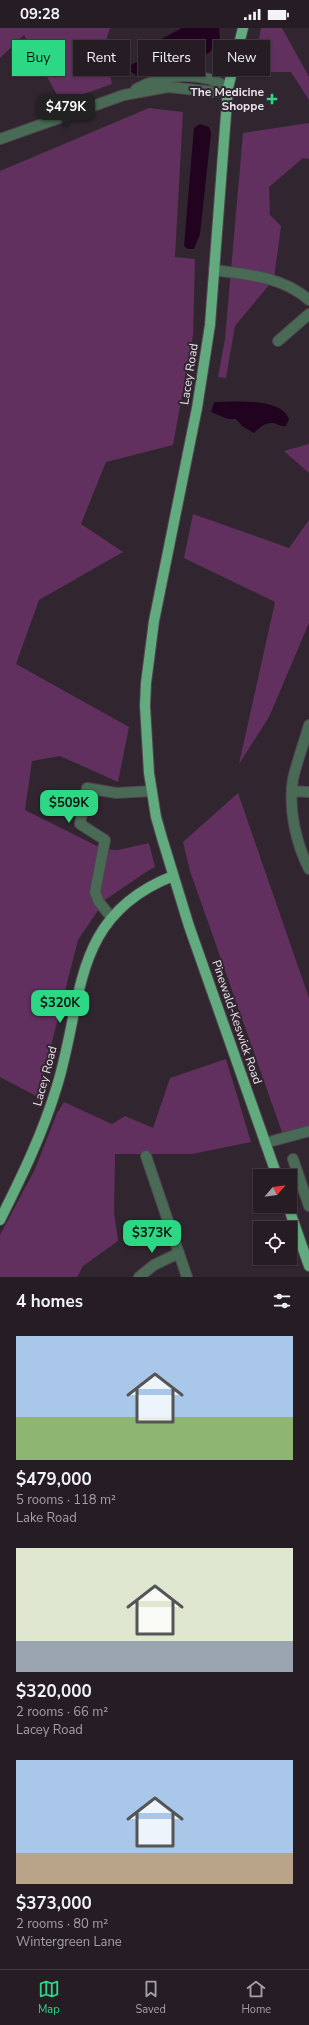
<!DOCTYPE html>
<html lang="en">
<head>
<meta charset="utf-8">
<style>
	:root { --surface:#251c24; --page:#2d252c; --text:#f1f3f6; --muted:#a3a1a6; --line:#423a41; --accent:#2cd884 }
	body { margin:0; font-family:"Nunito Sans",sans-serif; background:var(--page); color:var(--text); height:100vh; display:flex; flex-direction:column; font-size:15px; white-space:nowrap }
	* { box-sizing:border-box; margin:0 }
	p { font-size:13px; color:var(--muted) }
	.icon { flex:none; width:22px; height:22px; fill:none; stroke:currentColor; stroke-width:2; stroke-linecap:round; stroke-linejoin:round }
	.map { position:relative; height:1249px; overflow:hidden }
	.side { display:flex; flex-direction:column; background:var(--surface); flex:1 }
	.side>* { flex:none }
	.guide { position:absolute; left:12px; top:12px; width:285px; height:36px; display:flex; gap:8px }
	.needle { width:26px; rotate:62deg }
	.buttons { position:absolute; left:253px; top:1141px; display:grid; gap:8px }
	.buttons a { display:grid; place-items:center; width:44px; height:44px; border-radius:0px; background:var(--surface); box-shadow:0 1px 3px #0004,0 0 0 1px var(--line); font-size:20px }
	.price { position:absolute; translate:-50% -34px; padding:0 9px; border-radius:8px; background:var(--accent); color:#111; font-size:13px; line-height:26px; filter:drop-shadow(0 1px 2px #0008) }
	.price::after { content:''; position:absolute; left:50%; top:24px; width:12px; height:9px; margin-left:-6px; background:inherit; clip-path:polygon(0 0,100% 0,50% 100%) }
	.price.on { background:#222; color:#fff }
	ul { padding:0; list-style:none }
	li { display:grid; align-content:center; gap:8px; height:212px; padding:0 16px }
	li span { display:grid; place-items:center; height:124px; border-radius:0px; color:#555 }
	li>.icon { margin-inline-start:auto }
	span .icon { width:72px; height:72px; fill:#fffc; stroke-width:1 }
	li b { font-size:17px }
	h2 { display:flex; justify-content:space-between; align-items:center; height:48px; padding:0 16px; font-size:17px }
	.tag { padding:0 14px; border-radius:0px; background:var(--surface); box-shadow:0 1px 3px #0004,0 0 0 1px var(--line); font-size:14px; line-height:36px }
	.tag.on { background:var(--accent); color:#111 }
	.status { display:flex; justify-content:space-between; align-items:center; height:28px; padding:0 20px; background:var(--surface); direction:ltr }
	.status svg { height:11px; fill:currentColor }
	.tabs { display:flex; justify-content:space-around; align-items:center; height:56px; border-top:1px solid var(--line); background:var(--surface); font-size:11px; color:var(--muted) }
	.tabs a { display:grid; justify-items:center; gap:2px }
	.tabs .on { color:var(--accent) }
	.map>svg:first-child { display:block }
</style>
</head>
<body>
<div class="status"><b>09:28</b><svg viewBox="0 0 49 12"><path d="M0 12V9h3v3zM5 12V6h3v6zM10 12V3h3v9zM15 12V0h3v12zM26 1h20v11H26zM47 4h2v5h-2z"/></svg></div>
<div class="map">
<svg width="309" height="1249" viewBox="0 0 309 1249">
	<rect width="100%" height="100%" fill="#312630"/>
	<path fill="#61305e" d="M0,0H110L104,19L112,56L61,74L24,7L0,30Z
		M261,0H282L309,49V72L291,44H253Z
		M149,80L183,84L175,229L195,231L193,307L173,417L106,434L81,496L123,524L39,572L16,636L129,699L118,754L60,728L32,733L25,782L103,821L118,822L149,815L155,839L146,844L105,872L78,912L38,1069L0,1049V143Z
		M309,95V131L303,130L269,159L270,187L281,198L274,251L235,298L226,350L218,349L225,311L243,105Z
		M309,416V445L284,423Z
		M193,486L289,520L309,492V595L269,689L239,736L275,574L184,530Z
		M238,765L309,970V1100L283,1107L190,843L183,814Z
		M226,1031L251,1114L192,1126H115L114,1184L118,1213L83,1238L77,1249H0V1207L35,1141L57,1085L64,1074L112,1096L125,1088L153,1100L170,1050Z"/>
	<path fill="#210320" d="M182,0H219L220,12L209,25L139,49L131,44V37L153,25L161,11Z
		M200,96L209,99L211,105L200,206L194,221H188L184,218L194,100Z
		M214,374C233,374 281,369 289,391L286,398C280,399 278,396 273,395C265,394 259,400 254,405L242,398L236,391H228L211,384Z"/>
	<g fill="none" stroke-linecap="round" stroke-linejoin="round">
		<g stroke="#4f444e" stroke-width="12">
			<path id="minor" d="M136,61C163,46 202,42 228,60
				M0,111L124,67L168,59L216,64L228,60
				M214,242C248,247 282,248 309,272
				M278,313L309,286
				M309,697C304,715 297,733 293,751C288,781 296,815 309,841
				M292,763L309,764
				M111,889L99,874L95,864L105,812L80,796L87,760L116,765L152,763
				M265,1115L309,1103
				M146,1128L187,1249
				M293,1131L309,1178
				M139,1249L154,1237L179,1225"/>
		</g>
		<g stroke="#4f444e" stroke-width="12">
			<path id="major" d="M243,0L228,60L210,297L197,380L154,593L146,655L145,678L149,745L156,789L162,810L189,898L277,1148
				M288,1178L309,1238
				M0,1192C22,1148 43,1105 57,1058C84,970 71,888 173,848"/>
		</g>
		<use href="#minor" stroke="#496b55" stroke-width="10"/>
		<use href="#major" stroke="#61ab7e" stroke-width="10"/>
	</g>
	<path fill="#2cd884" stroke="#312630" stroke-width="1.5" d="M270 65h4v4h4v4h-4v4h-4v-4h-4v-4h4z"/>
	<g text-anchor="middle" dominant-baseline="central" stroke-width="4" stroke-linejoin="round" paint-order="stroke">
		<g font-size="12" font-weight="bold" fill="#eae2e9" stroke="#312630" text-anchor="end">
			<text x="264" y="64">The Medicine<tspan x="264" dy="14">Shoppe</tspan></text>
		</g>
		<g font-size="12" fill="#eae2e9" stroke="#312630">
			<text transform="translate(189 346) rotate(-81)">Lacey Road</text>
			<text transform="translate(237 994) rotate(71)">Pinewald-Keswick Road</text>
			<text transform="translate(45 1048) rotate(-75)">Lacey Road</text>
		</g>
	</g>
</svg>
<div class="buttons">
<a><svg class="needle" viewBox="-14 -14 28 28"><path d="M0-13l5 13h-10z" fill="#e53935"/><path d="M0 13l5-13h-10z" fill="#a3a1a6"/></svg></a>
<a><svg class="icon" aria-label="locate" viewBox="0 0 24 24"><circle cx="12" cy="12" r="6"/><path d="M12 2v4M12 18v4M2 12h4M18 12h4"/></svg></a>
</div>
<b class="price on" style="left:66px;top:100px">$479K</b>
<b class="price" style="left:69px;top:796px">$509K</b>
<b class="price" style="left:60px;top:996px">$320K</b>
<b class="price" style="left:152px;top:1226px">$373K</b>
<div class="guide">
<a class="tag on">Buy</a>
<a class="tag">Rent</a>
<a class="tag">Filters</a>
<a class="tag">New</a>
</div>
</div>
<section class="side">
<h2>4 homes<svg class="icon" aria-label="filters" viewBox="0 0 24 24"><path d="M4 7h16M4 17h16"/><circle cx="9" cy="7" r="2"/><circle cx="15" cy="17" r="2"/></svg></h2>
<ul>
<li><span style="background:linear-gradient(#a9c7e8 65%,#8fb573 0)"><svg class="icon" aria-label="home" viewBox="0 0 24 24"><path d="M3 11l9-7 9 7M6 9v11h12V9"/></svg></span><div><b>$479,000</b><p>5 rooms · 118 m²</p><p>Lake Road</p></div></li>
<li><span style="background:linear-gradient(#dfe7d0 75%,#9aa5b1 0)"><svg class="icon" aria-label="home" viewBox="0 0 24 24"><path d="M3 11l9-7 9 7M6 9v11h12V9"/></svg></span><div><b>$320,000</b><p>2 rooms · 66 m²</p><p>Lacey Road</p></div></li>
<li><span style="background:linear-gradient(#a9c7e8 75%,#b9a48a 0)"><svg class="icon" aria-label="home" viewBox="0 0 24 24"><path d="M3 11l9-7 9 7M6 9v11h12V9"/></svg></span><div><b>$373,000</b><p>2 rooms · 80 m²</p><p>Wintergreen Lane</p></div></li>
</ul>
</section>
<nav class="tabs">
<a class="on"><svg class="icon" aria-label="map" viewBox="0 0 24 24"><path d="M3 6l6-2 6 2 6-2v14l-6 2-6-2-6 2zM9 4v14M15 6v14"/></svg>Map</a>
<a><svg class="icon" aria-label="saved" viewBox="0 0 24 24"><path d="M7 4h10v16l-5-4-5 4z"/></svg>Saved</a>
<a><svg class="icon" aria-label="home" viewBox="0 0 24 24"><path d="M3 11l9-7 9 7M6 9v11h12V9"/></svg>Home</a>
</nav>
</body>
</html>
